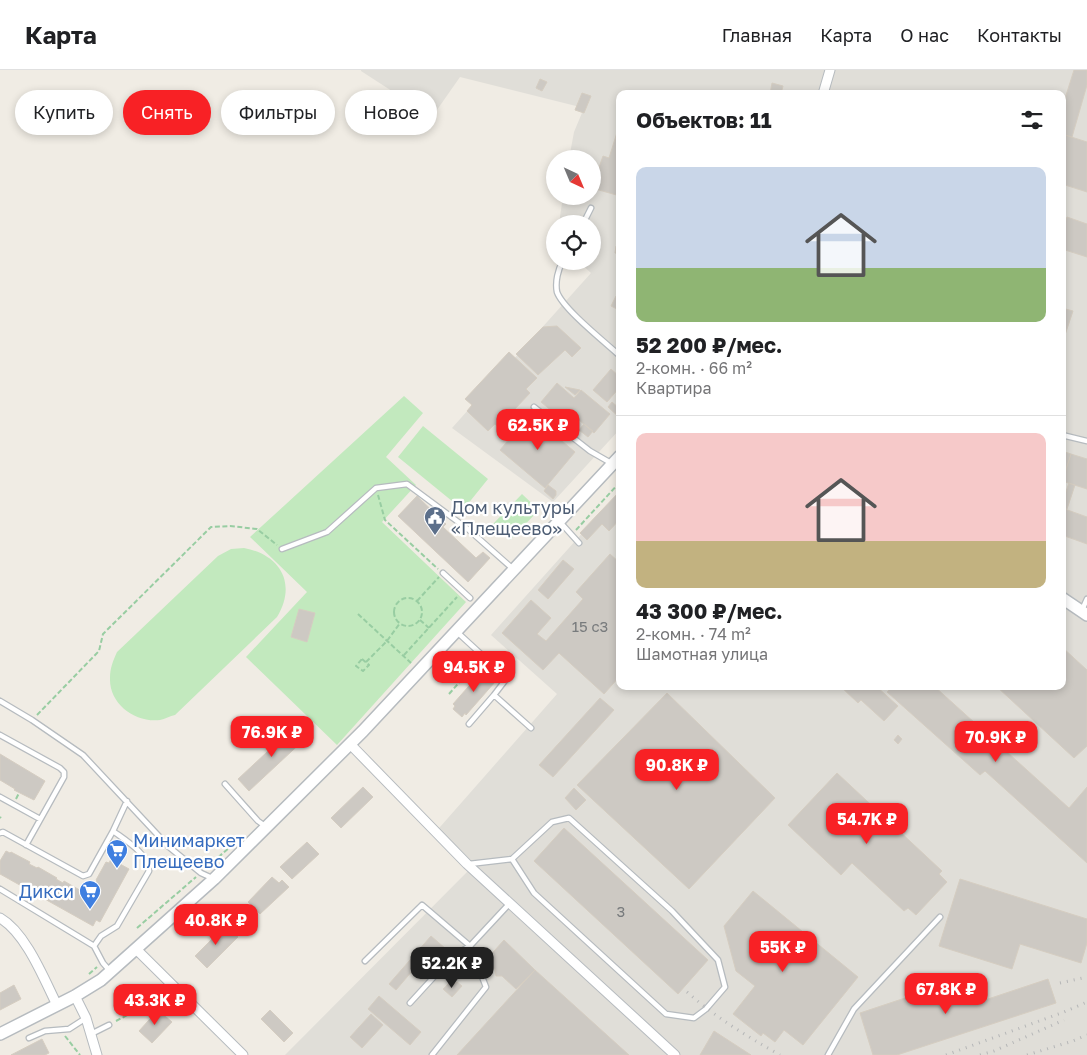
<!DOCTYPE html>
<html lang="ru">
<head>
<meta charset="utf-8">
<style>
	:root { --surface:#fff; --page:#f2f2f2; --text:#202124; --muted:#757577; --line:#e0e0e0; --accent:#f82125 }
	body { margin:0; font-family:"Golos Text",sans-serif; background:var(--page); color:var(--text); height:100vh; display:flex; flex-direction:column; font-size:19px; white-space:nowrap }
	* { box-sizing:border-box; margin:0 }
	p { font-size:16px; color:var(--muted) }
	.icon { flex:none; width:28px; height:28px; fill:none; stroke:currentColor; stroke-width:2; stroke-linecap:round; stroke-linejoin:round }
	.map { position:relative; flex:1; overflow:hidden }
	.details { position:absolute; left:616px; top:20px; width:450px; height:600px; display:flex; flex-direction:column; background:var(--surface); border-radius:10px; box-shadow:0 2px 8px #0003 }
	.details>* { flex:none }
	.top-card { position:absolute; left:15px; top:20px; width:475px; height:45px; display:flex; gap:10px }
	.needle { width:32px; rotate:136deg }
	.controls { position:absolute; left:546px; top:80px; display:grid; gap:10px }
	.controls a { display:grid; place-items:center; width:55px; height:55px; border-radius:50%; background:var(--surface); box-shadow:0 2px 8px #0003; font-size:25px }
	.price { position:absolute; translate:-50% -42px; padding:0 11px; border-radius:10px; background:var(--accent); color:#fff; font-size:16px; line-height:32px; filter:drop-shadow(0 1px 2px #0008) }
	.price::after { content:''; position:absolute; left:50%; top:30px; width:15px; height:11px; margin-left:-8px; background:inherit; clip-path:polygon(0 0,100% 0,50% 100%) }
	.price.on { background:#222; color:#fff }
	ul { padding:0; list-style:none }
	li { display:grid; align-content:center; gap:10px; height:265px; padding:0 20px }
	li+li { border-top:1px solid var(--line) }
	li span { display:grid; place-items:center; height:155px; border-radius:10px; color:#555 }
	li>.icon { margin-inline-start:auto }
	span .icon { width:90px; height:90px; fill:#fffc; stroke-width:1 }
	li b { font-size:21px }
	h2 { display:flex; justify-content:space-between; align-items:center; height:60px; padding:0 20px; font-size:21px }
	.chip { padding:0 18px; border-radius:22px; background:var(--surface); box-shadow:0 2px 8px #0003; font-size:18px; line-height:45px }
	.chip.on { background:var(--accent); color:#fff }
	header { display:flex; align-items:center; gap:30px; box-sizing:border-box; height:70px; padding:0 25px; background:var(--surface); border-bottom:1px solid var(--line) }
	header strong { font-size:24px }
	nav { display:flex; gap:28px; margin-inline-start:auto; font-size:18px }
	.map>svg:first-child { display:block }
</style>
</head>
<body>
<header>
<strong>Карта</strong>
<nav><a>Главная</a><a>Карта</a><a>О нас</a><a>Контакты</a></nav>
</header>
<div class="map">
<svg width="1087" height="985" viewBox="0 0 1087 985">
	<rect width="100%" height="100%" fill="#f0ece4"/>
	<path fill="#e0ded8" d="M361,0H1087V985H285L470,799L433,765L557,624L491,565L620,421V616H1062V24H620V359L553,432L452,358L591,203L578,191H592V154H559L563,126H592V89H569L574,62L584,38L460,7L432,47L361,1Z"/>
	<path fill="#c2e9be" d="M404,326L423,343L386,387L416,415L382,452L466,532L337,675L246,587L307,522L250,467Z
		M423,356L488,409L463,440L398,387Z
		M522,424L539,440L510,470L493,454Z
		M244,478C281,485 297,514 277,547L175,645C170,646 165,649 160,650C135,653 109,634 110,608C110,598 113,591 117,582L218,486L231,479Z"/>
	<path fill="#cdc9c3" stroke="#d5cdc1" d="M1074,0H1087V15L1072,67L1062,64V38Z
		M540,9L547,12L542,21L536,18Z
		M772,13L783,16L781,24H770Z
		M582,23L591,26L584,43L575,40Z
		M620,53V126L592,118L603,86L609,88Z
		M1062,64L1087,72V122L1062,114Z
		M1067,147L1087,154V187L1062,179V161Z
		M616,176L620,177V184L615,183Z
		M616,226L620,228V233L617,239L611,236Z
		M1062,238L1073,241L1064,268L1062,267Z
		M557,256L581,278L572,287L565,280L538,305L516,284L543,257Z
		M509,282L537,308L526,319L530,323L498,357L495,354L488,361L467,341L472,335L465,329Z
		M611,299L620,307V317L607,332L593,320Z
		M557,313L574,328L581,320L610,344L594,363L578,349L571,357L541,332Z
		M565,317L580,320L575,325Z
		M612,332L620,339V348L608,337Z
		M530,344L575,382L545,418L500,380Z
		M584,354L593,361L588,367L579,360Z
		M1062,381L1071,384L1064,406H1062Z
		M1071,384L1087,389V419L1062,411Z
		M1069,413L1075,415L1067,439L1062,438V433Z
		M548,415L556,421V425L553,429L544,421Z
		M620,421V449L609,461L602,454L587,470L580,463Z
		M417,426L446,454L443,457L476,488L483,482L490,488L468,512L398,446Z
		M1062,438L1087,447V474L1062,465Z
		M610,484L620,493V507L616,512L620,516V530L617,533L620,536V606L604,624L559,583L543,600L502,563L531,530L551,548L537,564L546,571L583,529L576,522Z
		M563,490L574,499L548,529L538,520Z
		M299,539L315,543L307,572L291,567Z
		M1062,577L1087,600V676L1074,688L996,616H1062Z
		M488,599L497,606L493,610L495,612L466,645L465,643L462,647L453,639L455,636L453,634L483,600L485,603Z
		M840,616H876L898,636L884,651L861,630L858,633Z
		M893,616H934L1069,738L1087,717V793L985,701L980,705L887,622Z
		M667,623L775,728L689,819L577,715Z
		M600,628L614,640L553,707L539,695Z
		M296,655L307,667L249,721L238,709Z
		M898,665L902,669L898,674L894,670Z
		M0,684L45,711L34,730L14,720L15,719L0,710Z
		M837,703L942,801L939,804L947,812L916,845L908,838L904,841L852,793L841,805L788,755Z
		M363,717L373,727L341,758L331,748Z
		M574,718L586,730L576,740L565,728Z
		M564,758L708,890L678,924L534,791Z
		M307,772L319,784L292,809L280,797Z
		M6,781L10,783L11,782L30,792L29,794L37,798L38,797L57,808L56,809L63,813L64,811L83,822L82,824L90,828L96,816L95,815L97,811L96,810L106,792L109,793L111,789L129,799L100,852L96,850L93,856L0,804V791Z
		M272,807L279,813L282,810L289,817L260,844L248,832Z
		M960,809L1087,849V873L1081,893L1020,874L1012,899L939,876Z
		M753,821L858,907L803,975L784,960L775,972L763,963L761,966L733,944L755,916L736,901L724,856Z
		M226,855L238,867L207,898L195,886Z
		M431,866L446,879L439,888L430,880L396,920L389,914Z
		M504,870L535,900L516,919L502,906H496L495,899L486,890Z
		M459,894L470,903L465,908L454,899Z
		M535,900L629,985H457Z
		M968,907L976,933L1048,909L1056,933L897,985H873L860,943Z
		M450,912L453,915L457,912L462,916L452,927L443,919Z
		M14,915L21,929L0,940V923Z
		M379,926L421,962L410,975L368,939Z
		M158,940L172,952L152,973L139,961Z
		M270,940L293,963L284,972L261,949Z
		M371,944L383,955L362,978L350,967Z
		M714,961L751,985H700Z
		M42,969L49,983L45,985H11Z"/>
	<g fill="none" stroke-linecap="round" stroke-linejoin="round">
		<g stroke="#b6bbbf" stroke-width="7">
			<path id="service" d="M583,154L591,138
				M563,191C558,199 555,212 557,222C563,239 605,272 620,286
				M534,337L590,381L611,393
				M1062,365L1087,371
				M560,452L579,473
				M282,479L327,462L376,418L407,414L469,460L513,499
				M443,503L470,528
				M1082,540L1087,529
				M457,562L507,608L494,625L531,658
				M0,631L32,650L83,685L169,777L201,803L212,808
				M469,654L494,625
				M0,665L60,698L64,702V707L26,775
				M225,714L258,751L265,756
				M0,727L40,749
				M113,761L127,731
				M0,763L3,762L83,806L89,804L113,761C125,770 150,785 149,801L117,856L101,866L94,876
				M469,794L512,789L552,752L569,748L672,841L718,890L725,917L706,939L694,948L666,944L534,823L512,789
				M0,819L94,876L103,893L110,901
				M365,891L422,835L470,876L486,917L432,985
				M410,933L453,886L470,876L510,833
				M91,964L109,955
				M29,968L45,961L69,959L86,948
				M828,985L854,939L940,847"/>
		</g>
		<g stroke="#b6bbbf" stroke-width="11">
			<path id="minor" d="M823,24L830,0
				M350,674L467,794L675,985
				M0,848C26,863 44,909 57,935
				M136,879L243,985
				M75,926L86,948L97,985"/>
		</g>
		<g stroke="#b6bbbf" stroke-width="14">
			<path id="tertiary" d="M1062,528L1087,545
				M0,964L75,926L101,910L214,809L363,661L620,386"/>
		</g>
		<path stroke="#98cda2" stroke-width="2" stroke-dasharray="5 2.5" stroke-linecap="butt" d="M378,425L385,450L438,499
			M576,460L620,412
			M394 542a14 14 0 1 1 28 0a14 14 0 1 1-28 0Z
			M417,531L439,507
			M358,544L411,593
			M420,550L429,558
			M404,585L457,527
			M362,589L369,595L363,601L356,596Z
			M366,592L387,571L400,553
			M449,624L478,591
			M37,645L99,581L103,564L211,457L230,456L257,459L277,475
			M16,729L19,723
			M0,747L1,748
			M207,797L230,777
			M137,858L196,807
			M89,904L97,897
			M116,951L156,930
			M65,966L80,985"/>
		<use href="#service" stroke="#fff" stroke-width="4.5"/>
		<use href="#minor" stroke="#fff" stroke-width="9"/>
		<use href="#tertiary" stroke="#fff" stroke-width="11"/>
		<path stroke="#b5b6b7" stroke-width="3" stroke-dasharray="1 6" stroke-linecap="butt" d="M1060,913L1087,907
			M687,922C718,949 745,965 780,985
			M946,985L1064,942L1087,932
			M980,985L994,981L1064,950
			M1027,985L1073,971L1087,965"/>
	</g>
	<defs>
		<g id="civic-pin" transform="scale(1.125)"><path d="M0 17L-7.5 6A9.5 9.5 0 1 1 7.5 6Z" fill="#5c6f8a" stroke="#fff"/><path d="M-.6-6.5H3V-4.5H.6V-3L4-1V1h2V6H-6V1h2V-1L-.6-3ZM-1.2 2.5V6h2.4V2.5Z" fill="#fff"/></g>
		<g id="supermarket-pin" transform="scale(1.125)"><path d="M0 17L-7.5 6A9.5 9.5 0 1 1 7.5 6Z" fill="#3f7fe0" stroke="#fff"/><path d="M-6-5.5h2.5l.6 2H6L4.5 2H-2.5L-4.4-4H-6ZM-1.5 3.2a1.3 1.3 0 1 0 .1 0ZM3 3.2a1.3 1.3 0 1 0 .1 0Z" fill="#fff"/></g>
	</defs>
	<g fill-rule="evenodd">
		<use href="#civic-pin" x="435" y="447"/>
		<use href="#supermarket-pin" x="117" y="780"/>
		<use href="#supermarket-pin" x="90" y="821"/>
	</g>
	<g text-anchor="middle" dominant-baseline="central" stroke-width="4.5" stroke-linejoin="round" paint-order="stroke">
		<g font-size="15" fill="#787b7d">
			<text x="590" y="556">15 с3</text>
			<text x="621" y="841">3</text>
		</g>
		<g font-size="18" fill="#4e5e75" stroke="#fff" text-anchor="start">
			<text x="451" y="437">Дом культуры<tspan x="451" dy="21">«Плещеево»</tspan></text>
		</g>
		<g font-size="18" fill="#366cbe" stroke="#fff" text-anchor="start">
			<text x="133" y="770">Минимаркет<tspan x="133" dy="21">Плещеево</tspan></text>
			<text x="74" y="821" text-anchor="end">Дикси</text>
		</g>
	</g>
</svg>
<div class="controls">
<a><svg class="needle" viewBox="-14 -14 28 28"><path d="M0-13l5 13h-10z" fill="#e53935"/><path d="M0 13l5-13h-10z" fill="#757577"/></svg></a>
<a><svg class="icon" aria-label="locate" viewBox="0 0 24 24"><circle cx="12" cy="12" r="6"/><path d="M12 2v4M12 18v4M2 12h4M18 12h4"/></svg></a>
</div>
<b class="price" style="left:538px;top:381px">62.5K ₽</b>
<b class="price" style="left:474px;top:623px">94.5K ₽</b>
<b class="price" style="left:272px;top:688px">76.9K ₽</b>
<b class="price" style="left:996px;top:693px">70.9K ₽</b>
<b class="price" style="left:677px;top:721px">90.8K ₽</b>
<b class="price" style="left:867px;top:775px">54.7K ₽</b>
<b class="price" style="left:216px;top:876px">40.8K ₽</b>
<b class="price" style="left:783px;top:903px">55K ₽</b>
<b class="price on" style="left:452px;top:919px">52.2K ₽</b>
<b class="price" style="left:946px;top:945px">67.8K ₽</b>
<b class="price" style="left:155px;top:956px">43.3K ₽</b>
<div class="top-card">
<a class="chip">Купить</a>
<a class="chip on">Снять</a>
<a class="chip">Фильтры</a>
<a class="chip">Новое</a>
</div>
<section class="details">
<h2>Объектов: 11<svg class="icon" aria-label="filters" viewBox="0 0 24 24"><path d="M4 7h16M4 17h16"/><circle cx="9" cy="7" r="2"/><circle cx="15" cy="17" r="2"/></svg></h2>
<ul>
<li><span style="background:linear-gradient(#c9d6e8 65%,#8fb573 0)"><svg class="icon" aria-label="home" viewBox="0 0 24 24"><path d="M3 11l9-7 9 7M6 9v11h12V9"/></svg></span><div><b>52 200 ₽/мес.</b><p>2-комн. · 66 m²</p><p>Квартира</p></div></li>
<li><span style="background:linear-gradient(#f6c9c9 70%,#c2b280 0)"><svg class="icon" aria-label="home" viewBox="0 0 24 24"><path d="M3 11l9-7 9 7M6 9v11h12V9"/></svg></span><div><b>43 300 ₽/мес.</b><p>2-комн. · 74 m²</p><p>Шамотная улица</p></div></li>
</ul>
</section>
</div>
</body>
</html>
